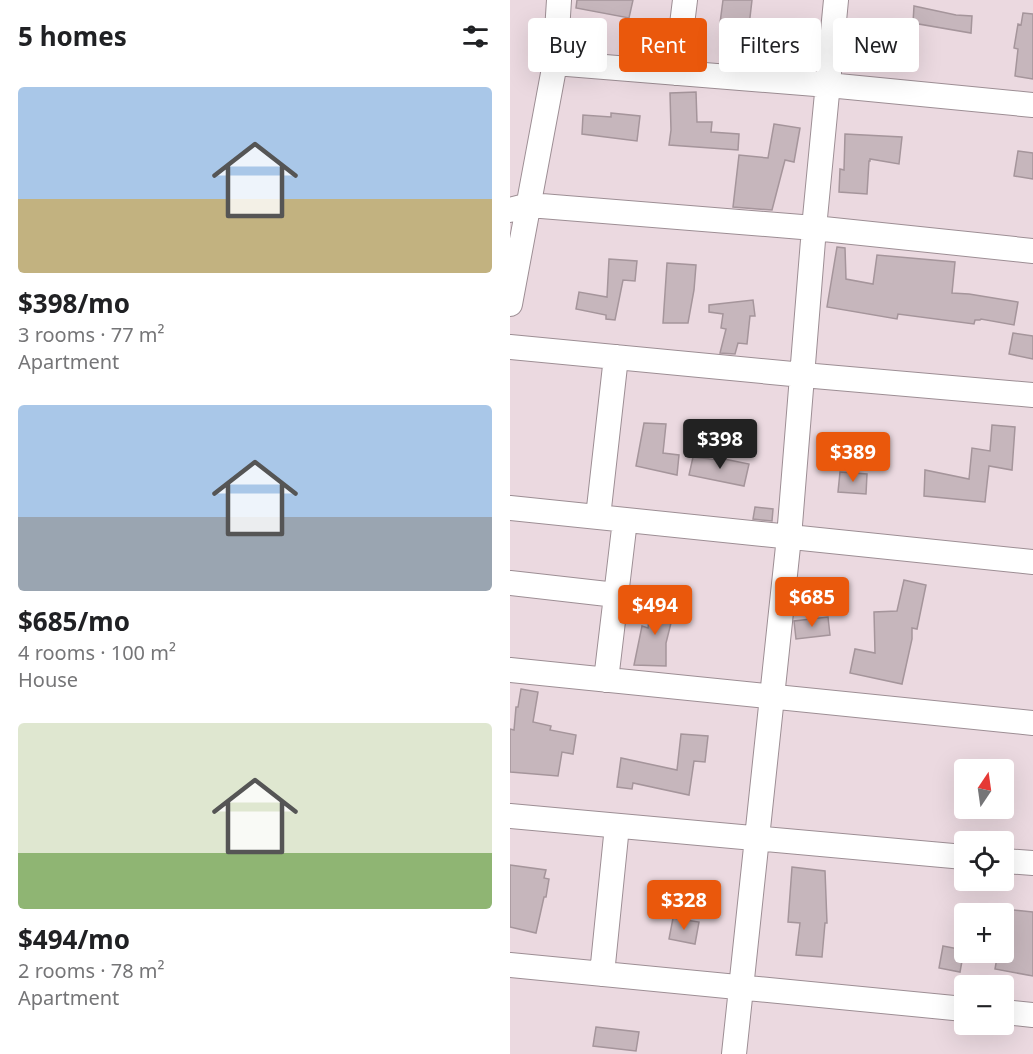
<!DOCTYPE html>
<html lang="en">
<head>
<meta charset="utf-8">
<style>
	:root { --surface:#fff; --page:#f2f2f2; --text:#202124; --muted:#757577; --accent:#ea580c }
	body { margin:0; font-family:"Noto Sans",sans-serif; background:var(--page); color:var(--text); height:100vh; display:flex; flex-direction:column; font-size:22px; white-space:nowrap }
	* { box-sizing:border-box; margin:0 }
	p { font-size:20px; color:var(--muted) }
	.icon { flex:none; width:33px; height:33px; fill:none; stroke:currentColor; stroke-width:2; stroke-linecap:round; stroke-linejoin:round }
	.map { position:relative; flex:1; overflow:hidden }
	.side { display:flex; flex-direction:column; background:var(--surface); width:510px }
	.side>* { flex:none }
	.guide { position:absolute; left:18px; top:18px; width:414px; height:54px; display:flex; gap:12px }
	.needle { width:39px; rotate:13deg }
	.controls { position:absolute; left:444px; top:759px; display:grid; gap:12px }
	.controls a { display:grid; place-items:center; width:60px; height:60px; border-radius:6px; background:var(--surface); box-shadow:0 6px 24px #0002; font-size:30px }
	.price { position:absolute; translate:-50% -51px; padding:0 14px; border-radius:6px; background:var(--accent); color:#fff; font-size:20px; line-height:39px; filter:drop-shadow(0 2px 3px #0008) }
	.price::after { content:''; position:absolute; left:50%; top:36px; width:18px; height:14px; margin-left:-9px; background:inherit; clip-path:polygon(0 0,100% 0,50% 100%) }
	.price.on { background:#222; color:#fff }
	ul { padding:0; list-style:none }
	li { display:grid; align-content:center; gap:12px; height:318px; padding:0 18px }
	li span { display:grid; place-items:center; height:186px; border-radius:6px; color:#555 }
	li>.icon { margin-inline-start:auto }
	span .icon { width:108px; height:108px; fill:#fffc; stroke-width:1 }
	li b { font-size:26px }
	h2 { display:flex; justify-content:space-between; align-items:center; height:72px; padding:0 18px; font-size:26px }
	.pill { padding:0 21px; border-radius:6px; background:var(--surface); box-shadow:0 6px 24px #0002; font-size:21px; line-height:54px }
	.pill.on { background:var(--accent); color:#fff }
	main { display:flex; flex:1; min-height:0 }
	.map>svg:first-child { display:block }
</style>
</head>
<body>
<main>
<section class="side">
<h2>5 homes<svg class="icon" aria-label="filters" viewBox="0 0 24 24"><path d="M4 7h16M4 17h16"/><circle cx="9" cy="7" r="2"/><circle cx="15" cy="17" r="2"/></svg></h2>
<ul>
<li><span style="background:linear-gradient(#a9c7e8 60%,#c2b280 0)"><svg class="icon" aria-label="home" viewBox="0 0 24 24"><path d="M3 11l9-7 9 7M6 9v11h12V9"/></svg></span><div><b>$398/mo</b><p>3 rooms · 77 m²</p><p>Apartment</p></div></li>
<li><span style="background:linear-gradient(#a9c7e8 60%,#9aa5b1 0)"><svg class="icon" aria-label="home" viewBox="0 0 24 24"><path d="M3 11l9-7 9 7M6 9v11h12V9"/></svg></span><div><b>$685/mo</b><p>4 rooms · 100 m²</p><p>House</p></div></li>
<li><span style="background:linear-gradient(#dfe7d0 70%,#8fb573 0)"><svg class="icon" aria-label="home" viewBox="0 0 24 24"><path d="M3 11l9-7 9 7M6 9v11h12V9"/></svg></span><div><b>$494/mo</b><p>2 rooms · 78 m²</p><p>Apartment</p></div></li>
</ul>
</section>
<div class="map">
<svg width="523" height="1054" viewBox="0 0 523 1054">
	<rect width="100%" height="100%" fill="#ebd9e0"/>
	<path fill="#c6b6bc" stroke="#a5959b" stroke-width="1.5" d="M67,0H123L119,18L66,8Z
		M213,0H242L239,26L210,23Z
		M404,6L446,15L462,16L461,33L403,23Z
		M513,13L523,14V79L505,76L508,49L504,48L508,24L511,25Z
		M186,92L187,122H202L201,132L229,134L228,150L159,145L161,130L160,93Z
		M101,113L130,116L127,141L72,134L73,115L101,117Z
		M264,124L290,128L284,162L275,160L262,210L223,207L229,155L258,158Z
		M335,134L392,137L389,164L360,159V161H359L357,194L329,192L330,169L334,170Z
		M508,151L523,153V179L504,176Z
		M327,247L335,248L336,279L363,284L367,255L445,262L442,293L459,294L508,302L504,325L471,319L470,320H465L464,324L388,314L387,319L317,307Z
		M99,259L127,261L125,281L113,280L105,320L96,319V315L66,309L69,292L97,297Z
		M157,263L186,265L184,290L178,323H153Z
		M243,300L245,316H240L237,344L228,343L225,354L210,353L216,329L211,328L213,314L199,312V305Z
		M503,333L523,336V359L499,354Z
		M134,423L156,424L153,453L169,455L167,475L126,466Z
		M482,425L505,427L502,470L479,466L475,502L414,496L415,470L459,479L462,448L480,451Z
		M183,457L209,460V458L239,464L234,486L179,475Z
		M330,472L357,474L356,494L328,492Z
		M245,507L263,509L262,521L243,519Z
		M394,580L416,585L407,629L402,628V639L392,684L340,673L345,649L365,653L364,612L387,611Z
		M141,602L166,603L156,643V666L124,665L132,626L138,628Z
		M318,617L320,635L286,639L284,621Z
		M11,689L28,692L23,722L41,726L40,730L66,735L63,754L52,752L48,776L0,772V729L4,730L6,707H8Z
		M171,734L198,736L195,762L184,761L179,795L123,783L122,789L107,787L111,758L167,770Z
		M0,865L36,870L34,878L39,879L36,897H34L26,933L0,927Z
		M282,867L315,871L317,923H315L312,957L286,955L290,923L278,922Z
		M494,909L523,912V976L485,969L488,952H494Z
		M163,918L189,922L185,944L159,939Z
		M433,946L454,950L450,972L429,968Z
		M86,1027L129,1032L126,1051L83,1046Z"/>
	<g fill="none" stroke-linecap="round" stroke-linejoin="round">
		<g stroke="#9d8e94" stroke-width="26">
			<path id="minor" d="M45,63L318,85L523,105
				M166,73L175,0
				M0,210L19,205L304,228L523,251
				M0,304L45,63L49,0
				M0,347L293,375L523,395
				M0,508L523,562
				M88,517L106,357
				M0,583L106,595
				M0,670L523,723
				M96,680L115,520
				M0,816L454,857
				M494,861L523,863
				M0,965L454,1009
				M92,974L107,826
				M494,1012L523,1015
				M224,1054L279,537L304,228L326,0"/>
		</g>
		<use href="#minor" stroke="#fff" stroke-width="24"/>
	</g>
</svg>
<div class="controls">
<a><svg class="needle" viewBox="-14 -14 28 28"><path d="M0-13l5 13h-10z" fill="#e53935"/><path d="M0 13l5-13h-10z" fill="#757577"/></svg></a>
<a><svg class="icon" aria-label="locate" viewBox="0 0 24 24"><circle cx="12" cy="12" r="6"/><path d="M12 2v4M12 18v4M2 12h4M18 12h4"/></svg></a>
<a>+</a>
<a>−</a>
</div>
<b class="price on" style="left:210px;top:470px">$398</b>
<b class="price" style="left:343px;top:483px">$389</b>
<b class="price" style="left:302px;top:628px">$685</b>
<b class="price" style="left:145px;top:636px">$494</b>
<b class="price" style="left:174px;top:931px">$328</b>
<div class="guide">
<a class="pill">Buy</a>
<a class="pill on">Rent</a>
<a class="pill">Filters</a>
<a class="pill">New</a>
</div>
</div>
</main>
</body>
</html>
